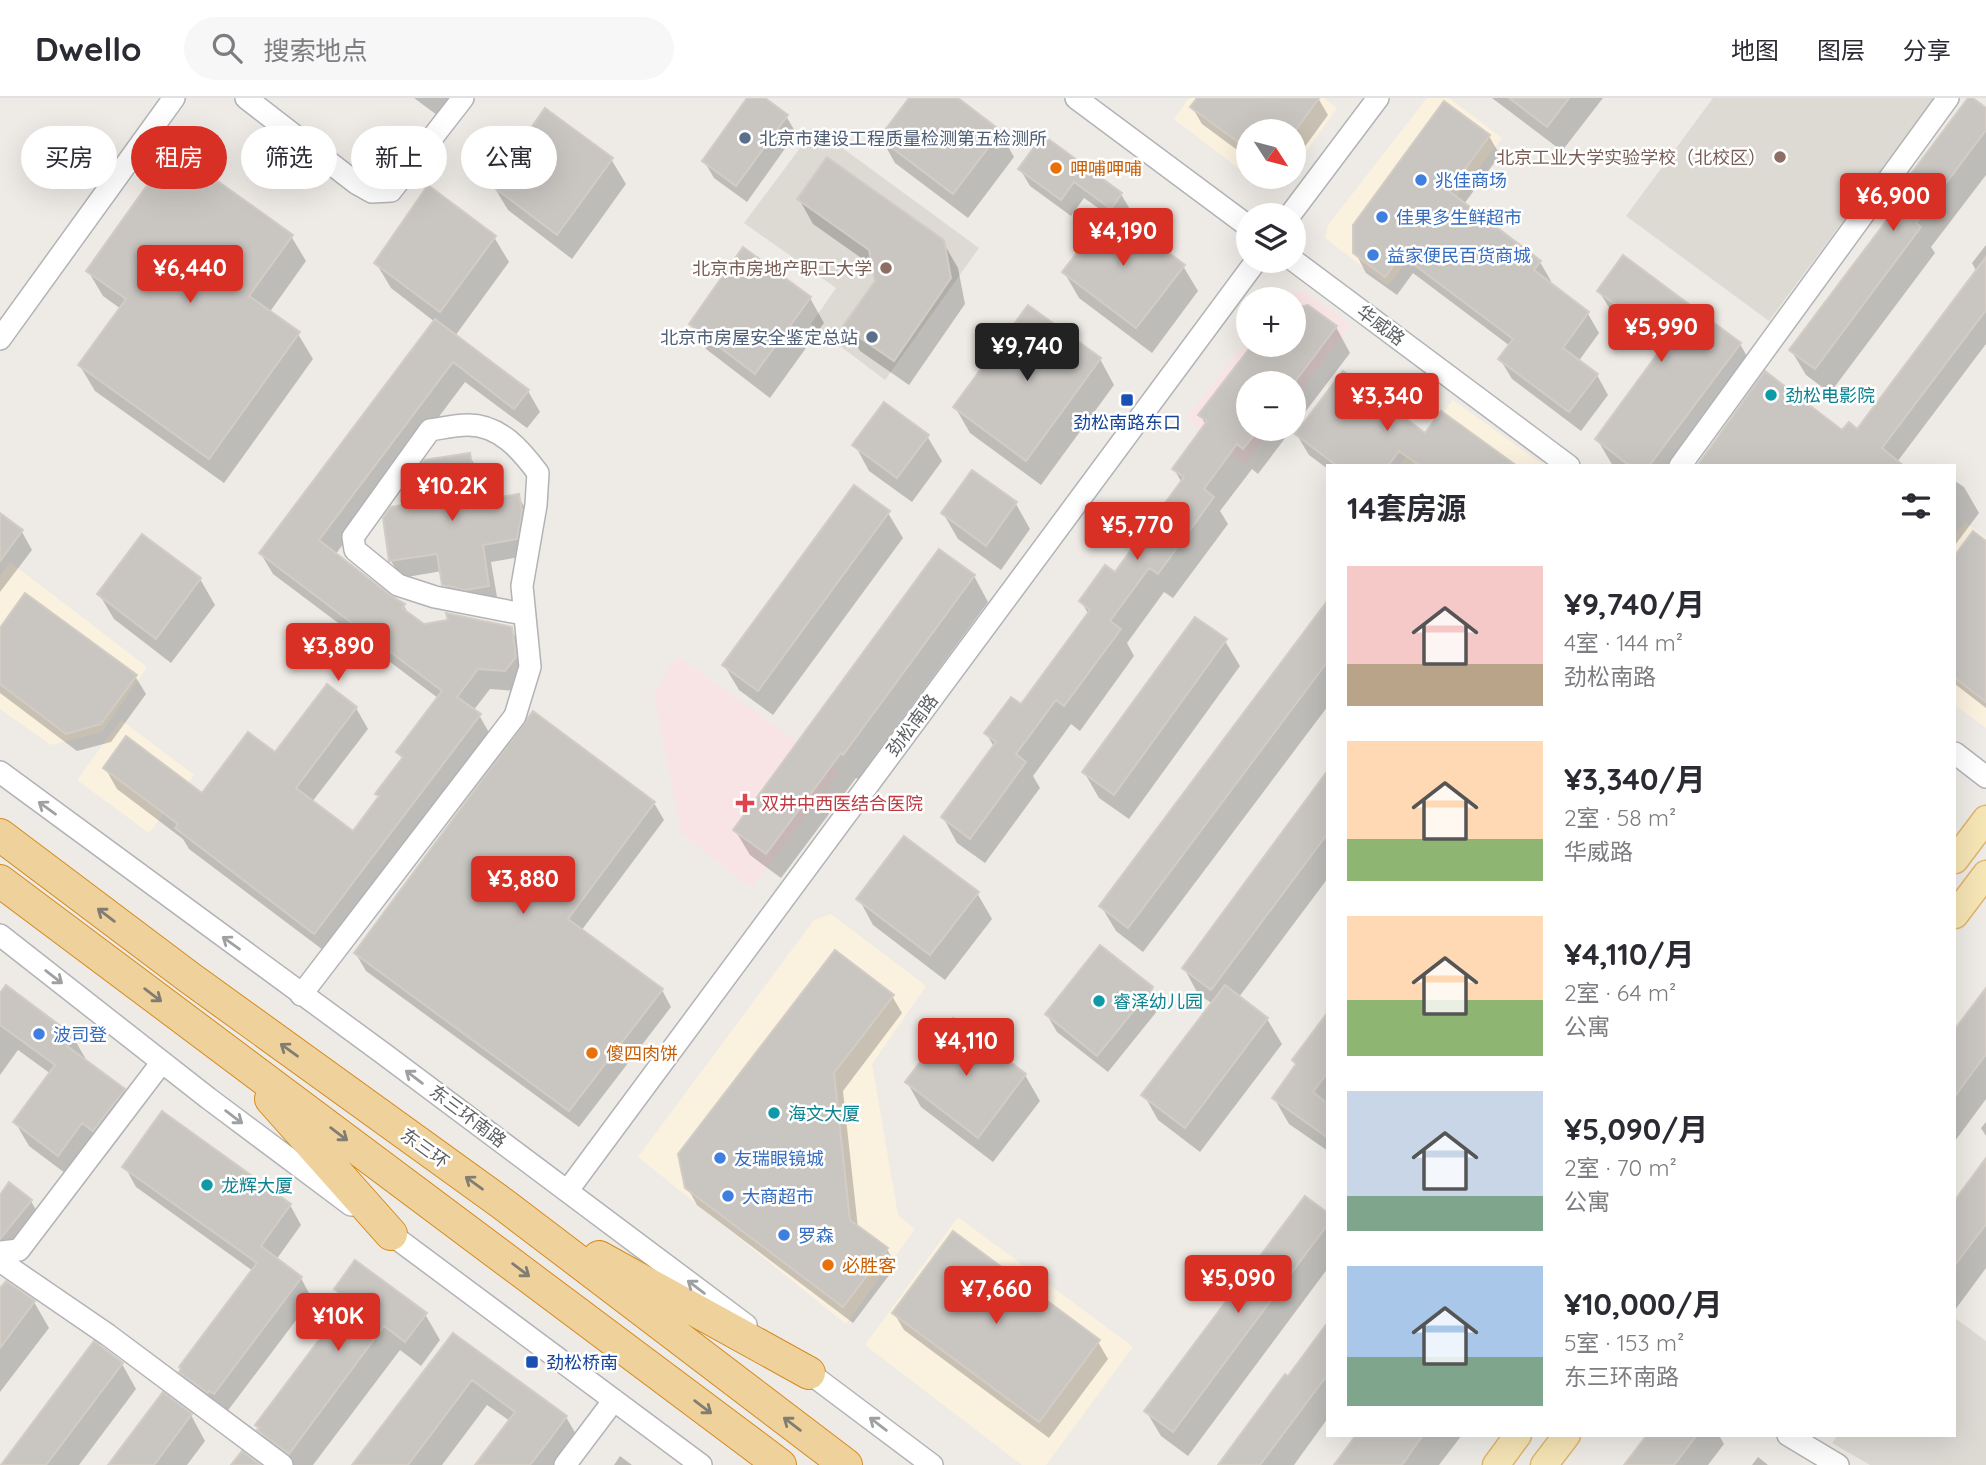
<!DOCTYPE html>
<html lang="zh">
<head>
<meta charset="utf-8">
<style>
	:root { --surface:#fff; --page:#f7f7f7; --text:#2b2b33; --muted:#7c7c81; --line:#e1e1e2; --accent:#d93025 }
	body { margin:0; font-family:Quicksand,"Noto Sans SC",sans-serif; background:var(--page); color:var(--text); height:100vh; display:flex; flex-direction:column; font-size:26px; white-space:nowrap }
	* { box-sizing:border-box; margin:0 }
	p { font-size:23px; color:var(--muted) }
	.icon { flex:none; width:38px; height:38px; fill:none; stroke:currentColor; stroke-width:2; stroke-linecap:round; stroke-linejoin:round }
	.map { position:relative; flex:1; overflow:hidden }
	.panel { position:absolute; left:1326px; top:366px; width:630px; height:973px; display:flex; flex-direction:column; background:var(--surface); border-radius:0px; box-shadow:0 7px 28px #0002 }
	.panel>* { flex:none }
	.banner { position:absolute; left:21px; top:28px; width:665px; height:63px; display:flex; gap:14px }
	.needle { width:46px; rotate:126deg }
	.tools { position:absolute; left:1236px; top:21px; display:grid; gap:14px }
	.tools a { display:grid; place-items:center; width:70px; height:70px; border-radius:50%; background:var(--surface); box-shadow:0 7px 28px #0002; font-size:35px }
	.price { position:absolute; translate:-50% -60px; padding:0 16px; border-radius:7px; background:var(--accent); color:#fff; font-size:23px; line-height:46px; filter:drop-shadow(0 2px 4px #0008) }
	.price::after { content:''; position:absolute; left:50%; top:42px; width:21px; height:16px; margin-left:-10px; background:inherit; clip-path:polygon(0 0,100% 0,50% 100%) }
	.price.on { background:#222; color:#fff }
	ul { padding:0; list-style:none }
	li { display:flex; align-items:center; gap:21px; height:175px; padding:0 21px }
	li span { display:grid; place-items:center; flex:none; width:196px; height:140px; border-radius:0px; color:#555 }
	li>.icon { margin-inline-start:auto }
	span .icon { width:84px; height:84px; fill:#fffc; stroke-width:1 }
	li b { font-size:30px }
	h2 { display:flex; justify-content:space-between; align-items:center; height:84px; padding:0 21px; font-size:30px }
	.pill { padding:0 24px; border-radius:32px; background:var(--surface); box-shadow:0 7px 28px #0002; font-size:24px; line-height:63px }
	.pill.on { background:var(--accent); color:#fff }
	header { display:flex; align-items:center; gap:42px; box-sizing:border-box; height:98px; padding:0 35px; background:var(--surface); border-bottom:2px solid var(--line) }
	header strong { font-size:33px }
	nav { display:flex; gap:38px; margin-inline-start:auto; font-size:24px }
	.search { width:490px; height:63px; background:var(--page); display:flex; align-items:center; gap:18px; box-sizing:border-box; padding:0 24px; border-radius:38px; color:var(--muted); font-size:26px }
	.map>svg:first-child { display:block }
</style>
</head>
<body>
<header>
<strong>Dwello</strong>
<div class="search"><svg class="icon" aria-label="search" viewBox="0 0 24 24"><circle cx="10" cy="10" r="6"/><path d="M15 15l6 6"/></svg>搜索地点</div>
<nav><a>地图</a><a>图层</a><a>分享</a></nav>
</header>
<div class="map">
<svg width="1986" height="1367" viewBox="0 0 1986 1367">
	<rect width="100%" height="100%" fill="#eeebe6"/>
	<path fill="#faf1df" d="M1189,0H1324L1337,10L1298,65L1293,66V33H1248V69L1238,70L1174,21Z
		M1427,0H1449L1502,40L1388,188L1325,140L1328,127Z
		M1453,302L1543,367L1400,366Z
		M1965,424L1986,440V630L1955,607V437Z
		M10,464L147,569L102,634L51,647L0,611V478Z
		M121,622L194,677L149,735L77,682Z
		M831,816L926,888L872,966L898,1117L915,1131L846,1226L638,1059L814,822Z
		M958,1119L1133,1249L1046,1367H1022L865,1247Z"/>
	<path fill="#dddad4" d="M1713,0H1934L1769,223L1626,118Z
		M815,30L979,150L885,282L811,226L836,190L744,125Z
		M1955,1220L1986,1243V1367H1870L1832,1345L1838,1337H1955Z"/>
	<path fill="#f8e4e4" d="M1304,193L1351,227L1293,303V285H1248V331H1272L1245,366L1186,320L1248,242V247H1293V201H1281L1285,195Z
		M677,558L840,674L752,790L681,736L654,595Z"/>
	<path fill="#0003" d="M414,0H455L441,20Z
		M749,0H762L786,18L796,35L747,104L714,80L704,63Z
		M911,0H955L1000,34L1014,59L968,120L895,65L881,40Z
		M1199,0H1318L1328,17L1293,65V33H1248V60L1202,26L1192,9Z
		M1492,0H1603L1562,53Z
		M1986,12V77L1931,149L1935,155L1830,295L1806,277L1791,252L1896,113L1891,105Z
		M1489,38L1500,57L1464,106L1540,164L1551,183L1549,186L1588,216L1599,235L1578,264L1597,277L1608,297L1581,333L1512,281L1500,261L1510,248L1413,175L1397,197L1366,175L1355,154Z
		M1044,39L1121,96L1131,113L1124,123L1183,168L1198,193L1152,255L1079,200L1064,174L1108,117L1084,100L1071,118L1030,88L1020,71Z
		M611,61L626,86L572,161L508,112L493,87Z
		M799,101L943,144L958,170L965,206L909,287L860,253L845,228L877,183L874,169L813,126Z
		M291,138L306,163L269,215L298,236L313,261L224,385L95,293L80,268L121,211L103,198L88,173Z
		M494,139L509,164L455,238L528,293L540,314L527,330L465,284L335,457L404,508L410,518L423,528L510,530L523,551L517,593L490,591L473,613L479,617L491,638L327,855L189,751L183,741L117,691L105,670L202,697L356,610L368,631L312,704L353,735L380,700L378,696L403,662L398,654L438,600L273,476L261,456L435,224L391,190L376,165Z
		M1986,147V246L1897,364L1843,335L1857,333L1977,174L1972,165Z
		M1599,193L1740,246L1754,271L1683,368H1613L1597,341L1662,254L1614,218Z
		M810,200L824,225L770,300L706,251L691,226Z
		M1336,229L1350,255L1293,330V285H1248V331H1292L1258,376L1252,371L1220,413L1228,426L1173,500L1164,494L1127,545L1134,558L1080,633L1071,626L1033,678L1040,690L985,765L957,745L943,719L994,649L986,635L1021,609L1089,517L1081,503L1115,476L1182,385L1174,371L1206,327L1200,317L1255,247H1293Z
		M1100,261L1114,287L1041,387L970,335L955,309Z
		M1297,337H1426L1513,368H1328V371L1309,357Z
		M927,338L942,363L912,404L869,373L855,347Z
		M469,357L479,374L483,404L518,398L528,415L526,458L491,464L498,505L454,504L444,486L442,473L401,480L391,463L429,405Z
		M1955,383L1964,389L1979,415L1955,447Z
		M1016,406L1030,431L1001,472L958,441L943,415Z
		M888,415L903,440L773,617L739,592L724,567Z
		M0,417L22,434L32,452L0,494Z
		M1973,435L1986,445V610L1955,586V460Z
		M974,478L988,504L858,681L856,680L781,780L750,757L735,732Z
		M200,481L215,507L171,565L114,521L99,496Z
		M1328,505V608L1143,854L1116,833L1101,808Z
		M0,533L135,578L146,596L111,644L77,653L0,595Z
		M1225,543L1240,568L1129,721L1099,700L1084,674Z
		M1328,677V780L1239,899L1267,921L1282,946L1200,1054L1158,1022L1144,997L1213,906L1198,896L1184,870Z
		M654,705L664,722L581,833L662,892L671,909L579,1029L366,873L356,856Z
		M977,795L992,821L945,882L873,827L859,801Z
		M1152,890L1162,907L1108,974L1057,934L1047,917Z
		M1986,893V1001L1955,1043V935Z
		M0,898L73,939L87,963L124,992L137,1016L107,1056L97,1048L73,1081L29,1048L15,1024L51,976L18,952L0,977Z
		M892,898L902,915L843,993L858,1130L887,1151L896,1168L853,1225L697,1107L687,1089Z
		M1328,917V1053L1289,1026L1274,1000L1297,968L1294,962Z
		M953,923L1025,977L1040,1003L993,1064L921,1009L907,984Z
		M1986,1024V1038L1981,1030Z
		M1986,1063V1170L1955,1212V1105Z
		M125,1069L290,1107L301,1127L276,1162L301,1180L312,1201L226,1315L193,1294L181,1274L253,1173L136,1089Z
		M0,1099L31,1103L45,1128L20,1162L0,1147Z
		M1305,1100L1328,1118V1170L1188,1358L1161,1338L1146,1313Z
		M6,1185L34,1204L49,1230L0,1294V1193Z
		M336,1191L425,1216L440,1242L421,1268L400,1252L313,1367H287L274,1358L257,1327L346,1209Z
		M894,1215L1098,1244L1108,1261L1049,1340L904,1232Z
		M1328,1227V1320L1294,1367H1220Z
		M453,1237L566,1319L581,1345L564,1367H477L510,1323L487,1307L442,1367H355Z
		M122,1266L136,1291L79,1367H3Z
		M191,1317L205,1343L187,1367H111Z
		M1358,1337H1462L1439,1367H1337Z
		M1650,1337H1719L1724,1346L1708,1367H1626Z
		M620,1358L632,1367H614Z
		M1758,1359L1768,1367H1752Z"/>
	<path fill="#c9c6c2" stroke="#d2ccc5" stroke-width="2" d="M747,0H765L788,17L736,88L702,63Z
		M909,0H958L1001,33L953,96L879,40Z
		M1197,0H1319L1295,33H1248V51L1190,9Z
		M1509,0H1569L1547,29Z
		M1968,0H1973L1986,10V32L1916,125L1921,129L1815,271L1789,252L1896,110L1889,105Z
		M1444,3L1490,37L1449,93L1541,163L1534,172L1589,214L1563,250L1598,276L1569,314L1498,261L1513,241L1401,157L1385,179L1353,155V127Z
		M545,10L613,60L557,137L491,87Z
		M1043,37L1122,95L1111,111L1074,84L1061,102L1018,71Z
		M173,51L293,137L249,198L300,234L209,361L78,267L126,201L86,173Z
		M827,59L944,142L951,180L894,263L843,228L875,183L869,152L797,101Z
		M428,87L496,138L440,214L374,165Z
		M1111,111L1185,167L1136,230L1062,174Z
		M743,149L811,199L755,276L689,226Z
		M1623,157L1741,245L1649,368H1630L1595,341L1666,244L1597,193Z
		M1986,159V212L1882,350L1904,368H1697L1765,273L1842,332L1849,324L1857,331Z
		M1028,207L1101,260L1026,363L953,309Z
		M1308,207L1337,228L1294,285H1248V331H1259L1243,351L1237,346L1204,391L1214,399L1158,476L1149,470L1110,523L1121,531L1064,608L1056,602L1016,656L1026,664L970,741L941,719L996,644L984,635L1011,599L1021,606L1090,512L1079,503L1105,467L1115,474L1184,379L1172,371L1207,323L1198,317L1252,247H1293V210Z
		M435,221L529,292L514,311L453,264L319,442L390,497L405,506L402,510L424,526L448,522L446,515L512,529L516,559L505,573L478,571L457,599L481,616L314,836L175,730L178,726L103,670L126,638L202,695L248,634L275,654L327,586L357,609L296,690L353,733L379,698L375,696L403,659L396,654L442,593L259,455Z
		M1343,273L1425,335L1441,313L1517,368H1420L1399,353L1388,368H1337L1295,336Z
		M884,304L929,337L897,380L852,347Z
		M470,355L477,403L519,396L522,413L517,441L483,447L489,488L466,492L442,487L437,456L389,463L383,420L391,409L427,403L421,367L425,362Z
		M972,372L1017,404L986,448L941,415Z
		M854,387L890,413L758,593L722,567Z
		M0,415L23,432L0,463Z
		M1973,433L1986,443V604L1955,580V457Z
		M142,436L201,480L156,541L97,496Z
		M939,451L975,477L843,657L841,655L766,756L733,732Z
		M25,495L137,577L101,626L66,636L0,586V530Z
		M1328,502V563L1128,830L1099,808Z
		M1195,519L1227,541L1114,697L1082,674Z
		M533,613L655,704L568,821L663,891L569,1013L354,855Z
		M1328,672V735L1211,892L1182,870Z
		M904,738L979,794L930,857L856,801Z
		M1100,847L1153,889L1097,958L1045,916Z
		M835,852L894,897L834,975L850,1122L888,1150L843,1209L685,1090L678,1056Z
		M6,887L74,938L67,948L125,991L93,1033L82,1025L58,1058L13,1024L55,967L0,927V895Z
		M1225,887L1268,920L1185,1030L1141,997Z
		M1986,890V956L1955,998V931Z
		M1328,914V974L1313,994L1328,1006V1040L1272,1000L1296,966L1292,962Z
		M953,920L1026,976L978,1040L905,984Z
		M162,1013L291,1106L261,1148L302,1179L214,1296L209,1293L208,1295L179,1274L181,1271L179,1269L257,1165L122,1069Z
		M1986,1060V1126L1955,1167V1102Z
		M9,1084L32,1102L0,1141V1097Z
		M1305,1098L1328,1115V1126L1173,1334L1144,1313Z
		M953,1133L1100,1242L1039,1324L892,1215Z
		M355,1162L427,1215L405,1244L384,1228L289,1356L257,1332L259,1330L255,1327L349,1202L334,1191Z
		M6,1183L35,1203L0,1250V1190Z
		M1328,1224V1276L1260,1367H1218L1285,1276L1288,1278Z
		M453,1235L567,1318L551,1340L530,1367H475L515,1314L472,1282L408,1367H352Z
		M94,1243L123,1265L46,1367H1Z
		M163,1294L192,1316L154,1367H108Z
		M1356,1337H1423L1402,1367H1334Z
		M1647,1337H1697L1674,1367H1624Z
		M242,1353L260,1367H231Z"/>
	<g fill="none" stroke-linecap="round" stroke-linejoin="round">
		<g stroke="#b1b3b6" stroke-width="24">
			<path id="minor" d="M246,0L356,85L372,94L391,93L463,0
				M1076,0L1248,128
				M1290,117L1378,0
				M1293,162L1569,368
				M0,241L174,0
				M1680,368L1948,0
				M1955,655L1986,679
				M0,674L384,956L746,1227
				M0,837L208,1000L351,1107
				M301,897L515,618L530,569L522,488L536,407L538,375C521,352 500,327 468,327C456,327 443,330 430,332L353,439L355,452L398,487L435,499L523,516
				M568,1092L1256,163
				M380,1128L701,1367
				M0,1154L19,1152L162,964
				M0,1163L108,1237L282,1367
				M800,1268L932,1367
				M1788,1337L1838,1367
				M565,1367L614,1302"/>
		</g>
		<g stroke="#dfb46d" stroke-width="29">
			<path id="major" d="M1955,762L1986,721
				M1955,817L1986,776
				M1496,1367L1518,1337
				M1544,1367L1567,1337"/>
		</g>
		<g stroke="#d68a1e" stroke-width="34">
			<path id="highway" d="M0,737L190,880L503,1106L846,1367
				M0,783L780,1367
				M271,1001L391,1136
				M599,1159L809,1275"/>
		</g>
		<use href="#minor" stroke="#fff" stroke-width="21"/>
		<use href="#major" stroke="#f5e4b4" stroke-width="26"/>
		<use href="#highway" stroke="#efd29b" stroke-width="32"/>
	</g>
	<defs><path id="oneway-shaft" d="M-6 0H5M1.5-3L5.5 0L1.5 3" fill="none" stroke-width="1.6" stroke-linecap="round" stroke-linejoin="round" transform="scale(1.75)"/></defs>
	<g stroke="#9ea0a2">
		<use href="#oneway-shaft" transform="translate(47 710) rotate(-144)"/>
		<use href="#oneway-shaft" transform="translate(231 845) rotate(-144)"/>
		<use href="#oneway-shaft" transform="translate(54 879) rotate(38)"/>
		<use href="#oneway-shaft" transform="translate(414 979) rotate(-143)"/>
		<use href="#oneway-shaft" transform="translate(234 1019) rotate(37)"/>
		<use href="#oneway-shaft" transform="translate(696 1189) rotate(-143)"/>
		<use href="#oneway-shaft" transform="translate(878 1326) rotate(-143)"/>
	</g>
	<g stroke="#827d72">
		<use href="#oneway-shaft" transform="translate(106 817) rotate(-143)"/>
		<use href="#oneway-shaft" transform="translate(153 897) rotate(37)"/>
		<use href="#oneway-shaft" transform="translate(289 952) rotate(-144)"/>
		<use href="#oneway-shaft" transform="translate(339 1036) rotate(37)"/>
		<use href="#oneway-shaft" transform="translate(474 1085) rotate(-144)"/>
		<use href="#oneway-shaft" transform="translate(521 1172) rotate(37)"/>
		<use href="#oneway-shaft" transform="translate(703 1309) rotate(37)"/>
		<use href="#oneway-shaft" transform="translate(792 1326) rotate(-143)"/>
	</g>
	<g fill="#5c6f8a" stroke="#fff" stroke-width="2.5">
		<circle cx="745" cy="40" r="7"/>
		<circle cx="872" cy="239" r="7"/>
	</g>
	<g fill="#8d6e63" stroke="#fff" stroke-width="2.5">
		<circle cx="1780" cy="59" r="7"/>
		<circle cx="886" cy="170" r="7"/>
	</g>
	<g fill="#e8710a" stroke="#fff" stroke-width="2.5">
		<circle cx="1056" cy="70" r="7"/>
		<circle cx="592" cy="955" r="7"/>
		<circle cx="828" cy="1167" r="7"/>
	</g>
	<g fill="#3f7fe0" stroke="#fff" stroke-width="2.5">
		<circle cx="1421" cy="82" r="7"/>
		<circle cx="1382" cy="119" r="7"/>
		<circle cx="1373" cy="157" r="7"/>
		<circle cx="39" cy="936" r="7"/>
		<circle cx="720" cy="1060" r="7"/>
		<circle cx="728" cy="1098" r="7"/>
		<circle cx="784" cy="1137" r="7"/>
	</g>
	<g fill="#0f9aa8" stroke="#fff" stroke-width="2.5">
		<circle cx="1771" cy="297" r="7"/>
		<circle cx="1099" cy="903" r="7"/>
		<circle cx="774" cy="1015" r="7"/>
		<circle cx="207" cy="1087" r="7"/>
	</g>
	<g fill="#1a4fb4" stroke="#fff" stroke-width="2.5">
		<rect x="1120" y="295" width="14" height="14" rx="3.5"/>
		<rect x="525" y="1257" width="14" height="14" rx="3.5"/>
	</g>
	<path fill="#e0444e" stroke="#fff" stroke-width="2.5" d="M741.5 694.5h7v7h7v7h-7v7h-7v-7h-7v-7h7z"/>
	<g text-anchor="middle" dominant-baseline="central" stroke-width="5" stroke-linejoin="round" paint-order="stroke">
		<g font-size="18" fill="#4e5e75" stroke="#fff" text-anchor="start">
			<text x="759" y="40">北京市建设工程质量检测第五检测所</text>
			<text x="858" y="239" text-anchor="end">北京市房屋安全鉴定总站</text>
		</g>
		<g font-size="18" fill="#785e54" stroke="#fff" text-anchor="end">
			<text x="1766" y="59">北京工业大学实验学校（北校区）</text>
			<text x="872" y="170">北京市房地产职工大学</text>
		</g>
		<g font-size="18" fill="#c56008" stroke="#fff" text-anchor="start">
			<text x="1070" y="70">呷哺呷哺</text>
			<text x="606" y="955">傻四肉饼</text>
			<text x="842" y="1167">必胜客</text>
		</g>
		<g font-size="18" fill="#366cbe" stroke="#fff" text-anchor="start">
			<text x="1435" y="82">兆佳商场</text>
			<text x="1396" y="119">佳果多生鲜超市</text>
			<text x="1387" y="157">益家便民百货商城</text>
			<text x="53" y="936">波司登</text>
			<text x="734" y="1060">友瑞眼镜城</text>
			<text x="742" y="1098">大商超市</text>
			<text x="798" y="1137">罗森</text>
		</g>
		<g font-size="18" fill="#5d6164" stroke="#fff">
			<text transform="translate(1381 227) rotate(37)">华威路</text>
			<text transform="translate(912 627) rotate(-53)">劲松南路</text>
			<text transform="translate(468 1018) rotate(37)">东三环南路</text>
			<text transform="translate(425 1050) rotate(36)">东三环</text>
		</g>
		<g font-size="18" fill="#0d838f" stroke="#fff" text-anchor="start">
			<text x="1785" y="297">劲松电影院</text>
			<text x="1113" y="903">睿泽幼儿园</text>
			<text x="788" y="1015">海文大厦</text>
			<text x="221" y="1087">龙辉大厦</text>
		</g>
		<g font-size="18" fill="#164399" stroke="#fff">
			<text x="1127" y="324">劲松南路东口</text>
			<text x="546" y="1264" text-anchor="start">劲松桥南</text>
		</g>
		<g font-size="18" fill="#be3a42" stroke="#fff" text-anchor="start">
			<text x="761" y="705">双井中西医结合医院</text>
		</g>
	</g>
</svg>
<div class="tools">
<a><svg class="needle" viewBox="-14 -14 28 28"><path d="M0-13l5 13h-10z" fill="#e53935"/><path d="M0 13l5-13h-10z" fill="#7c7c81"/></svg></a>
<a><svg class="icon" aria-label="layers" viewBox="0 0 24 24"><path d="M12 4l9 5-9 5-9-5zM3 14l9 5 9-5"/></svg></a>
<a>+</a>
<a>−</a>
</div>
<b class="price" style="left:1893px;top:135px">¥6,900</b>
<b class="price" style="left:1123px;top:170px">¥4,190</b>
<b class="price" style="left:190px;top:207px">¥6,440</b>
<b class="price" style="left:1661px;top:266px">¥5,990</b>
<b class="price on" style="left:1027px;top:285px">¥9,740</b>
<b class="price" style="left:1387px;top:335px">¥3,340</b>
<b class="price" style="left:452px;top:425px">¥10.2K</b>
<b class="price" style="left:1137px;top:464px">¥5,770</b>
<b class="price" style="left:338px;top:585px">¥3,890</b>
<b class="price" style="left:523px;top:818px">¥3,880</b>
<b class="price" style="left:966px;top:980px">¥4,110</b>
<b class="price" style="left:1238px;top:1217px">¥5,090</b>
<b class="price" style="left:996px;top:1228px">¥7,660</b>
<b class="price" style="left:338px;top:1255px">¥10K</b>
<div class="banner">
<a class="pill">买房</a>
<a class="pill on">租房</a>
<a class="pill">筛选</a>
<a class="pill">新上</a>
<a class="pill">公寓</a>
</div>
<section class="panel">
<h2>14套房源<svg class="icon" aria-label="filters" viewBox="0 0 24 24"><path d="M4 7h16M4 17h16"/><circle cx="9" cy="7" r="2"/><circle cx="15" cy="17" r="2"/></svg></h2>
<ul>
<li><span style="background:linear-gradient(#f6c9c9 70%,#b9a48a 0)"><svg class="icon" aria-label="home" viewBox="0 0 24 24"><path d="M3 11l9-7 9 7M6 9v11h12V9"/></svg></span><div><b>¥9,740/月</b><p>4室 · 144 m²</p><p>劲松南路</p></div></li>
<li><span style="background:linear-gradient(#ffd9b3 70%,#8fb573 0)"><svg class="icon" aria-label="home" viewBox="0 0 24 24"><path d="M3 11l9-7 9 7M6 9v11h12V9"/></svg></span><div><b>¥3,340/月</b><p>2室 · 58 m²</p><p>华威路</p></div></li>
<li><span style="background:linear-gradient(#ffd9b3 60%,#8fb573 0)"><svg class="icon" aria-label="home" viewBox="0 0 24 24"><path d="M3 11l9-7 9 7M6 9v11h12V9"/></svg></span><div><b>¥4,110/月</b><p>2室 · 64 m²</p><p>公寓</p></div></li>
<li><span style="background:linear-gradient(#c9d6e8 75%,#7fa58c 0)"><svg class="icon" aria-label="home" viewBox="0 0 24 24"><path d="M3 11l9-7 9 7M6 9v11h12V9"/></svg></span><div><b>¥5,090/月</b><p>2室 · 70 m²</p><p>公寓</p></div></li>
<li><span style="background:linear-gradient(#a9c7e8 65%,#7fa58c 0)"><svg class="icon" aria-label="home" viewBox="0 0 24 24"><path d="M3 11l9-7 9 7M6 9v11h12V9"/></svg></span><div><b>¥10,000/月</b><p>5室 · 153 m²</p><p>东三环南路</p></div></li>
</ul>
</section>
</div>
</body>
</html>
